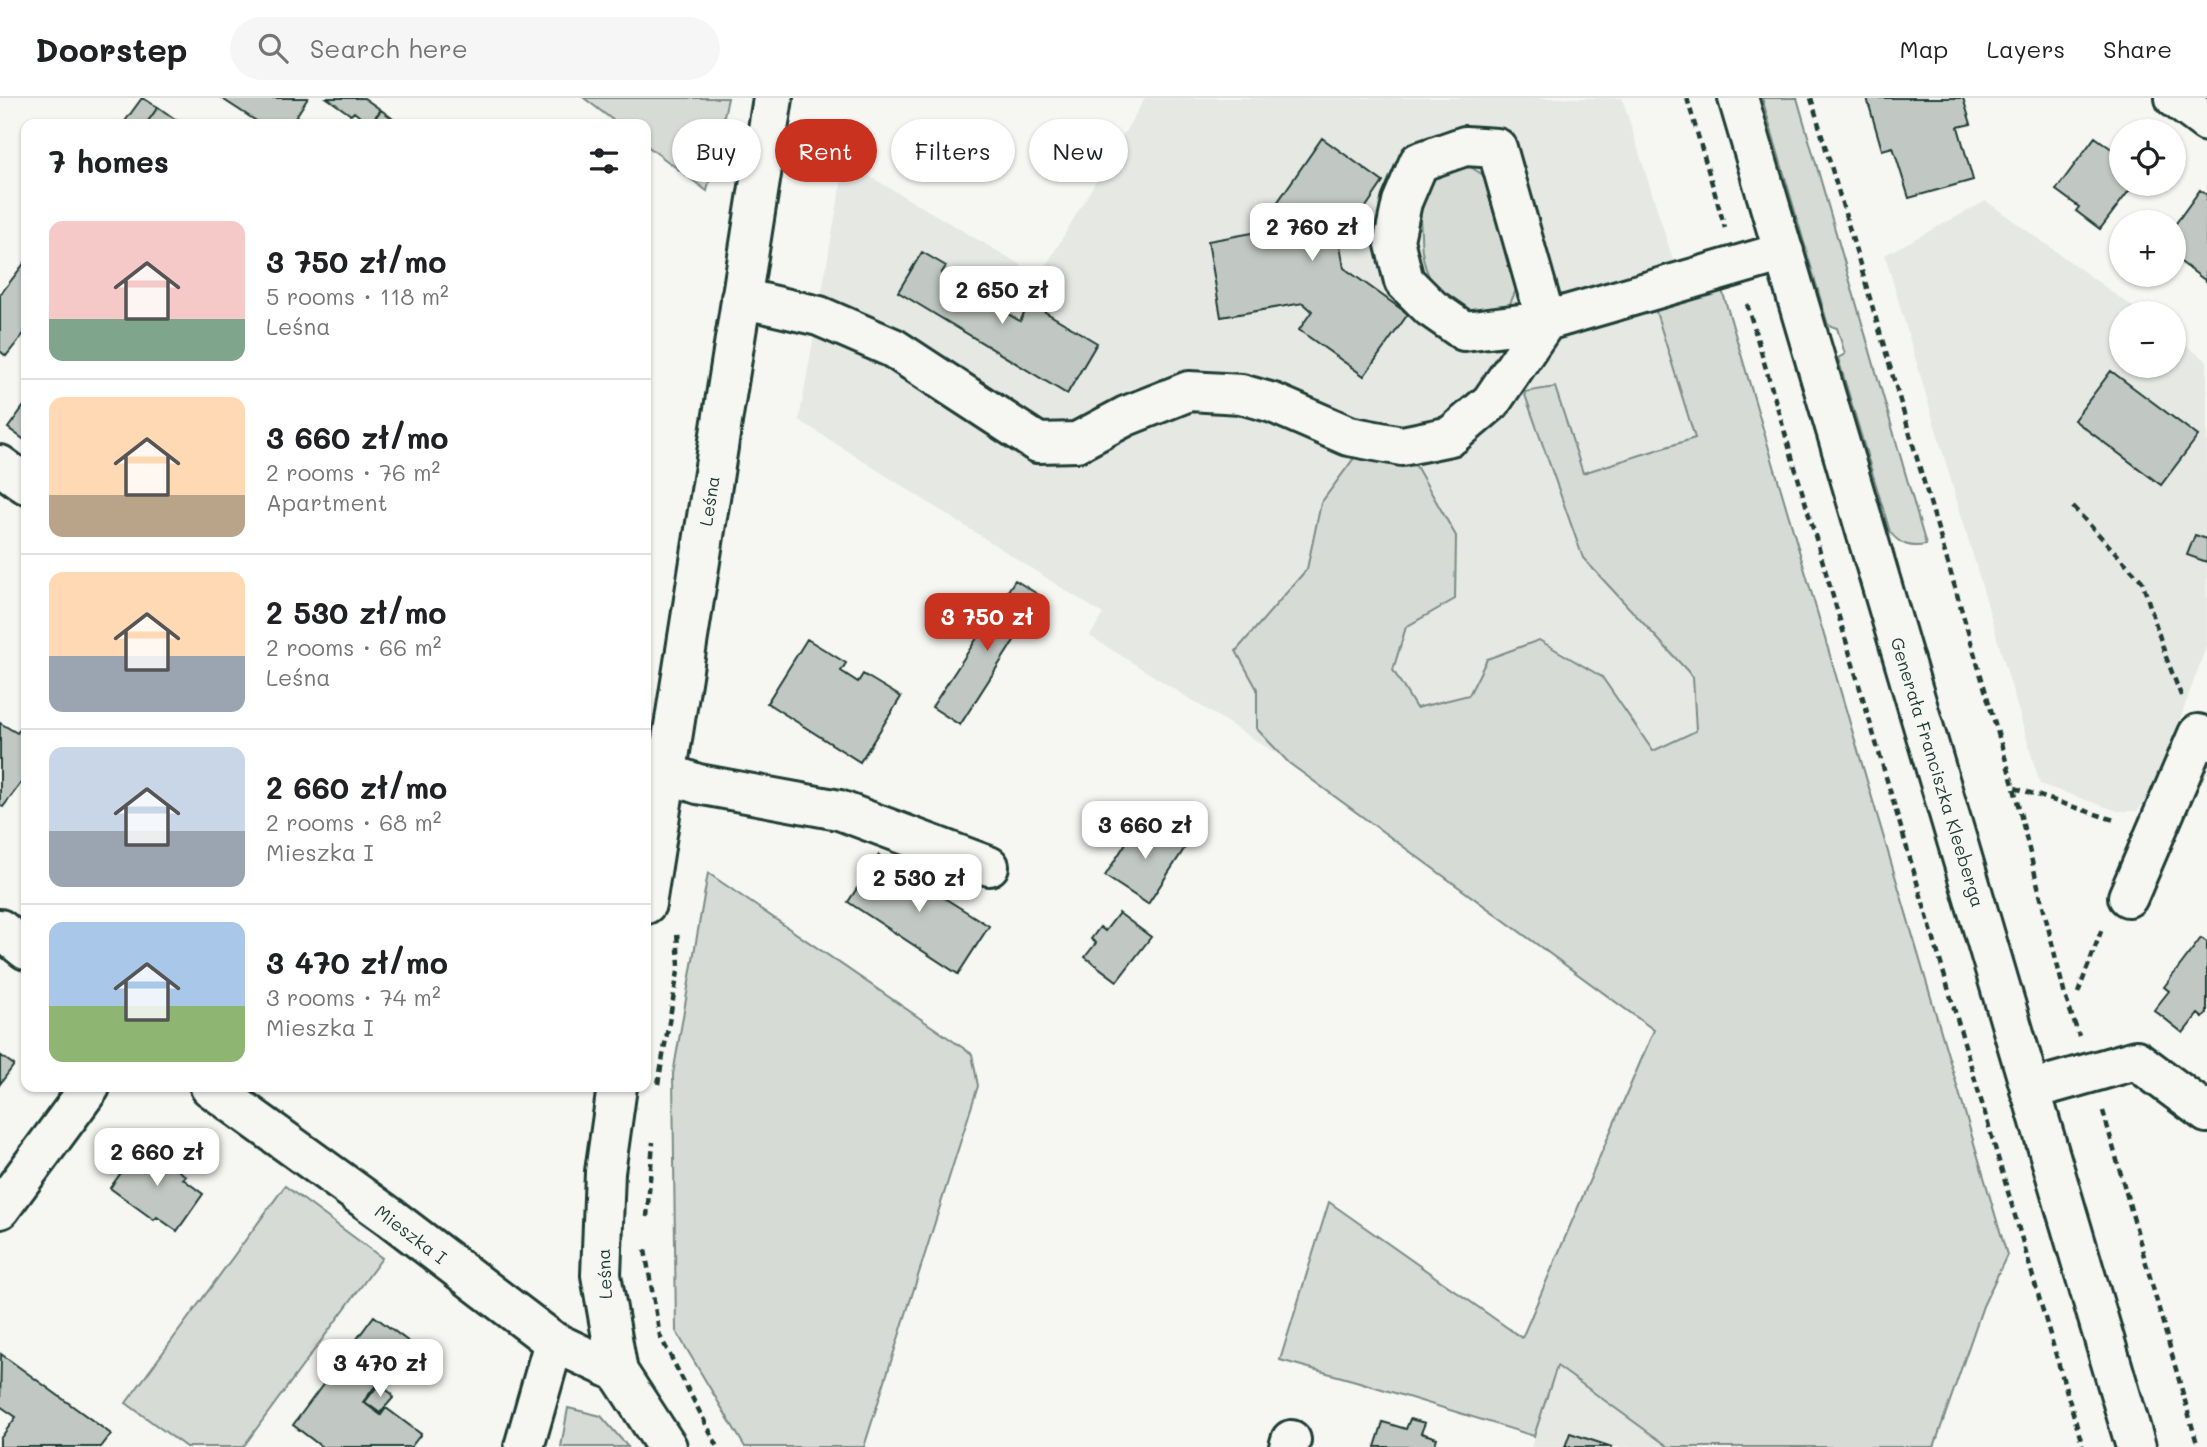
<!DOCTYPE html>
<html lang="en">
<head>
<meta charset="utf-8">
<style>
	:root { --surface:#fff; --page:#f6f6f6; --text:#202124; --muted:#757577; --line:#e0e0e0; --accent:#c8321e }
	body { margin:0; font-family:Mali,sans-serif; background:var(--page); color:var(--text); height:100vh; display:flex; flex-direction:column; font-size:26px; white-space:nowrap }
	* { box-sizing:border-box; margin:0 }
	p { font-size:23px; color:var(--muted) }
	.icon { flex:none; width:38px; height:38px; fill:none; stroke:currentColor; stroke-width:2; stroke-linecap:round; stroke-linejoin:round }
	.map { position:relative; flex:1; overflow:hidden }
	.drawer { position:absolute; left:21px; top:21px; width:630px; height:973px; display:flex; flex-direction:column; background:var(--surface); border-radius:14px; box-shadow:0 2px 5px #0004 }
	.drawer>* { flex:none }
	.banner { position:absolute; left:672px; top:21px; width:665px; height:63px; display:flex; gap:14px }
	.fabs { position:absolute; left:2109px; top:21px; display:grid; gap:14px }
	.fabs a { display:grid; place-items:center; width:77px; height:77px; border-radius:50%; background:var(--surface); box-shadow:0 2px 5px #0004; font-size:35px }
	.price { position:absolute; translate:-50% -60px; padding:0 16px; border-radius:14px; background:#fff; color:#222; font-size:23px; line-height:46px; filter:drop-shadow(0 2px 4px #0008) }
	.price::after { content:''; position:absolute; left:50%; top:42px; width:21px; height:16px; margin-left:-10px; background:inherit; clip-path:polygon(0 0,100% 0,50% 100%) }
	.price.current { background:var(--accent); color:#fff }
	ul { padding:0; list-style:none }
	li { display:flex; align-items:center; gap:21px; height:175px; padding:0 28px }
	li+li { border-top:2px solid var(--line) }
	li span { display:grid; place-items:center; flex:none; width:196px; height:140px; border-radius:14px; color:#555 }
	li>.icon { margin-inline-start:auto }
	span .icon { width:84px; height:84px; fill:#fffc; stroke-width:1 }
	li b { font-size:30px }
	h2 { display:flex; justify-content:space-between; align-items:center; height:84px; padding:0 28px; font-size:30px }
	.chip { padding:0 24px; border-radius:32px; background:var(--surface); box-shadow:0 2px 5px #0004; font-size:24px; line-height:63px }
	.chip.current { background:var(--accent); color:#fff }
	header { display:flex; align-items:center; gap:42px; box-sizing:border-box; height:98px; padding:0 35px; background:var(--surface); border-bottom:2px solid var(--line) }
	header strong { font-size:33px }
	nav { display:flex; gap:38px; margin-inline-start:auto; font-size:24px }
	.search { width:490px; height:63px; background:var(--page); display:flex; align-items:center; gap:18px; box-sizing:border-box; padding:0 24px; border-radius:38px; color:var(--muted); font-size:26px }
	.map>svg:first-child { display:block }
</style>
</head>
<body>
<header>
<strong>Doorstep</strong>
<div class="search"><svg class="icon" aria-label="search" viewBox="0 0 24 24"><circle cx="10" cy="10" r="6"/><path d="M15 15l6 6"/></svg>Search here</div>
<nav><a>Map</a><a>Layers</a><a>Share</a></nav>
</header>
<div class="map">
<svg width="2207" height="1349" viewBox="0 0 2207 1349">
	<rect width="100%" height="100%" fill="#f6f6f2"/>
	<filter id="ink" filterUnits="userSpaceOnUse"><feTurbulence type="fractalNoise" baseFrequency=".0143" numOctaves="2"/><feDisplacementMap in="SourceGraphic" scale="14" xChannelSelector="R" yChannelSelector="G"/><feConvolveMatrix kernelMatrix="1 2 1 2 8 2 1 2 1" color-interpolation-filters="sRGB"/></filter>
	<g filter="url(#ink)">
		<path fill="#e6e8e4" d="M1145,0H1622L1680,184L1830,713L1289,665L1282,659L1090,538L1103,516L799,322L845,64L1040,178Z
			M1986,103L2141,215H2121V268H2174V239L2207,263V546L2154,694L2137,713H2118L2040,686L1885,157Z
			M1557,1268L1669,1349H1531Z"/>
		<path fill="#d6dbd6" stroke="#7a8c85" stroke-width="2" d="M584,0H728L707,93L646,47V26H618Z
			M1762,0H1797L1926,447C1911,450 1900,447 1890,434L1838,260L1845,256L1837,230L1828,227Z
			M1469,68L1483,77L1516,192L1507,213L1472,219C1436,196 1421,180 1421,136C1421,129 1419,120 1421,114C1424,102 1431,89 1436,78Z
			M1720,185L2007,1157L1983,1208L1934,1349H1669L1557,1268L1534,1338L1356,1283L1280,1262L1329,1104L1522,1240L1654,932L1289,665L1257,631V591L1236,553L1307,471L1321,405L1360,352L1416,368L1456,438L1455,501L1406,529L1393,572L1416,610L1469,597L1487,561L1539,542L1602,579L1653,653L1696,633L1693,579L1583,460L1524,294L1555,289L1583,375L1695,340L1653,204Z
			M708,775L972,956L978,988L864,1349H745L676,1233L673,976Z
			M285,1088L382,1160L243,1349H186L126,1305Z
			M568,1310L601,1318L628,1349H561Z"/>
		<path fill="#c1c8c3" stroke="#1f3d34" stroke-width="2" d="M142,0L158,9L146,26H123Z
			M221,0H308L291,26H261Z
			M327,0H364L381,12L369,26L354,14L351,17Z
			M1867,0H1963L1971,26L1958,29L1973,82L1909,100L1893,49L1882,52Z
			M158,9L182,26H146Z
			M381,12L400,26H371Z
			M2095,39L2120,57L2121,86H2134L2100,131L2076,113L2079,109L2056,92Z
			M1322,40L1383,84L1340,147L1344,170L1408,216L1364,278L1299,232L1312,213L1303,205L1221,219L1208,143L1291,128L1297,119L1277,105Z
			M2200,92L2207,97L2206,183L2174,159V128Z
			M922,154L946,168L941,176L1020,223L1030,205L1097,245L1067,296L898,194Z
			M26,163V233L6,258L0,253V197Z
			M2111,273L2198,338L2161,387L2074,322Z
			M26,305V343L8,330Z
			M2195,437L2207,441V464L2187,457Z
			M1015,482L1042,499L960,627L932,609Z
			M807,541L846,565L841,573L858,584L863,576L901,599L860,664L767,605Z
			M26,622V689L21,685L3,709L0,707V625L17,635Z
			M1142,720L1186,748L1148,806L1105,778Z
			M879,757L923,786L929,777L945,786L938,796L989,828L958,876L848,804Z
			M1119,815L1151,839L1117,883L1085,859L1096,845L1091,841L1100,829L1105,833Z
			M2201,840L2207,844V915L2203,920L2198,916L2183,935L2154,912L2169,893L2164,889Z
			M0,957L14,967L0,986Z
			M142,1046L186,1078L183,1081L203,1096L177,1133L157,1119L154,1122L110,1090Z
			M374,1218L409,1244L363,1304L381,1317L386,1310L421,1336L411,1349H322L293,1327Z
			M1,1256L111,1336L101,1349H0V1341L16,1319L0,1308Z
			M379,1286L392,1296L393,1300L380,1315L365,1304Z
			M1410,1321L1425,1325L1421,1335L1437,1340L1434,1349H1375L1383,1324L1406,1331Z
			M1570,1335L1612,1349H1565Z"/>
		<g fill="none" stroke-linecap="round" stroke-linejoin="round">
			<g stroke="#1f3d34" stroke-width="44">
				<path id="minor" d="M2175,0L2207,24
					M1465,48L1497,50L1546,223L1464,233L1431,210L1404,183L1394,142L1402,104L1419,64Z
					M741,200L819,218L893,250L1038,345L1077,344L1126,318L1189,293L1241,296L1273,305L1349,338L1402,348L1451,338L1491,304L1546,223L1784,154
					M0,367L26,386
					M666,675L698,686L839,712L989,768
					M2128,799L2198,636L2207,643
					M646,806L773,0
					M0,831L26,852
					M210,989L390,1119L554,1244L618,1274
					M617,989L605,1074L601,1177L618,1274L667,1349
					M2030,992L2136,962L2207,1015
					M0,1111L90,989
					M524,1349L554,1244
					M1289,1349L1291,1342"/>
			</g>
			<g stroke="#1f3d34" stroke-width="44">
				<path id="major" d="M1738,0L2136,1349"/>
			</g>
			<path stroke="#1f3d34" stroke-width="4.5" stroke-dasharray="7 5" stroke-linecap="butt" d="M1687,0L1725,130
				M1811,0L2014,690L2065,898L2079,938
				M1747,206L2083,1349
				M2073,409L2142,483L2166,559L2182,600
				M2015,690L2117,723
				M2078,895L2103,828
				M658,986L679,868L677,833
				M2103,1013L2198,1349
				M647,1119L653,1044
				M645,1152L660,1238L718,1349"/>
			<use href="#minor" stroke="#f6f6f2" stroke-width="38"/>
			<use href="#major" stroke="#f6f6f2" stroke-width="38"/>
		</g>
	</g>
	<g text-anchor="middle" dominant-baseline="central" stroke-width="6" stroke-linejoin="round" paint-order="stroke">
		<g font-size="18" fill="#1f3d34" stroke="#f6f6f2">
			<text transform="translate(709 403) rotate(-81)">Leśna</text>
			<text transform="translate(1938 674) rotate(73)">Generała Franciszka Kleeberga</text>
			<text transform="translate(411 1136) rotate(37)">Mieszka I</text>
			<text transform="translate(604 1176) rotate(-93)">Leśna</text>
		</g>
	</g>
</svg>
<div class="fabs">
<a><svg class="icon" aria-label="locate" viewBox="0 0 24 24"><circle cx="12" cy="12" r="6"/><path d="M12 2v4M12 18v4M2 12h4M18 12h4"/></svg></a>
<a>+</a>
<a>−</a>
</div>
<b class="price" style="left:1312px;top:165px">2 760 zł</b>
<b class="price" style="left:1002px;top:228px">2 650 zł</b>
<b class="price current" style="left:987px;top:555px">3 750 zł</b>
<b class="price" style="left:1145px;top:763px">3 660 zł</b>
<b class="price" style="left:919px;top:816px">2 530 zł</b>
<b class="price" style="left:157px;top:1090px">2 660 zł</b>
<b class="price" style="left:380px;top:1301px">3 470 zł</b>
<div class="banner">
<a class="chip">Buy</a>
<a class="chip current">Rent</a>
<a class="chip">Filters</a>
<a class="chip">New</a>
</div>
<section class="drawer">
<h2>7 homes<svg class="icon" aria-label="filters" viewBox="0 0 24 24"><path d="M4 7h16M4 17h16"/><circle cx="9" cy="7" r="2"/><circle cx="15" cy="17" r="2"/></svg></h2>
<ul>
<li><span style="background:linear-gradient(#f6c9c9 70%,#7fa58c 0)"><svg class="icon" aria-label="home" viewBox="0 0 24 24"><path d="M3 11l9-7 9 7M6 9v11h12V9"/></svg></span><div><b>3 750 zł/mo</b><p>5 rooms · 118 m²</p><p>Leśna</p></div></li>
<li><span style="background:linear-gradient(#ffd9b3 70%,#b9a48a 0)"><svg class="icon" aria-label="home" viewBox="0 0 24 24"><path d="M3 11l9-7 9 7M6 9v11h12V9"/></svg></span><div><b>3 660 zł/mo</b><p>2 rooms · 76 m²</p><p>Apartment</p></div></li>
<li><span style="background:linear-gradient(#ffd9b3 60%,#9aa5b1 0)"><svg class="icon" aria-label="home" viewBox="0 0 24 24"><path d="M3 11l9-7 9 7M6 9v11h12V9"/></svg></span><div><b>2 530 zł/mo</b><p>2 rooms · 66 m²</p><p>Leśna</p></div></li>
<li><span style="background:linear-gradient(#c9d6e8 60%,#9aa5b1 0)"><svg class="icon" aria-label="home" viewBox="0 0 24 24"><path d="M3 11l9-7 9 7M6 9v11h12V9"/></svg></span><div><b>2 660 zł/mo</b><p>2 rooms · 68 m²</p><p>Mieszka I</p></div></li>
<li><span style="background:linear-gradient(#a9c7e8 60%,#8fb573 0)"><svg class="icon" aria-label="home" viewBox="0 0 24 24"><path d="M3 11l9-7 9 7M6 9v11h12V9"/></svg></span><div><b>3 470 zł/mo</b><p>3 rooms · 74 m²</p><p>Mieszka I</p></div></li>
</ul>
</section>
</div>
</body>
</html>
